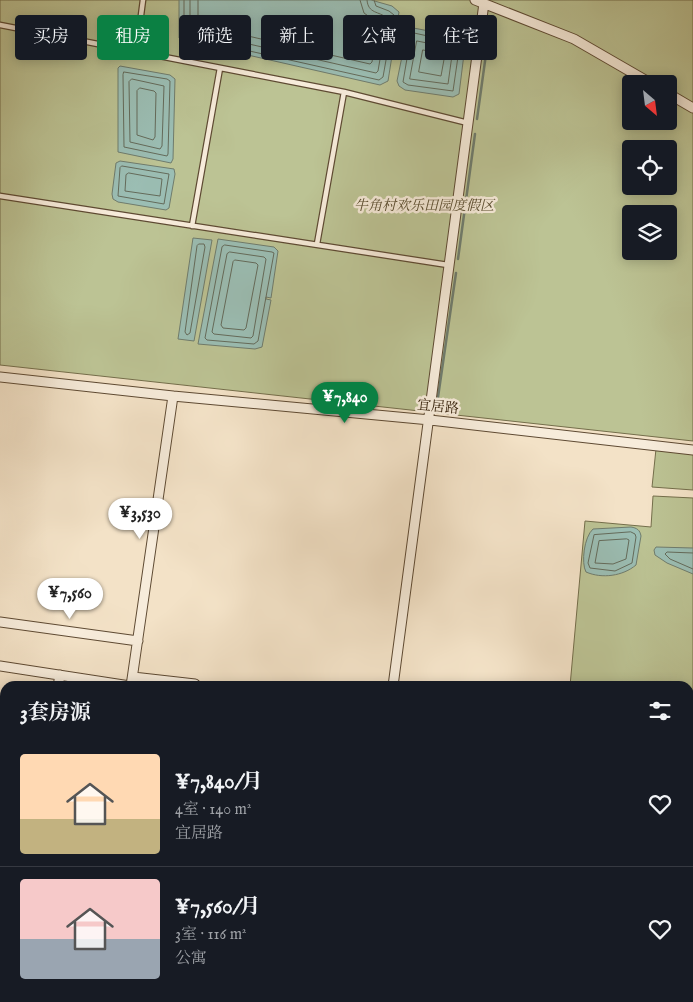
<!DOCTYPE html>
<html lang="zh">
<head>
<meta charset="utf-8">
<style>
	:root { --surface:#171b24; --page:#20242c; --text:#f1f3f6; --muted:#9ea1a6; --line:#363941; --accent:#0b8043 }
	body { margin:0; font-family:"IM FELL English","Noto Serif SC",serif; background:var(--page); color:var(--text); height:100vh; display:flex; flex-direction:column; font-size:19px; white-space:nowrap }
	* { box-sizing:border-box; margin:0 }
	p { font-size:16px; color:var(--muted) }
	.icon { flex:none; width:28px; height:28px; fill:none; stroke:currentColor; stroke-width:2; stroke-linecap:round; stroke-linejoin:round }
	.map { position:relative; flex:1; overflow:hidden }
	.panel { position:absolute; left:0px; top:681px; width:694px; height:321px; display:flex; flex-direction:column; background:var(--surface); border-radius:15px 15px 0 0; box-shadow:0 2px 12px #0003 }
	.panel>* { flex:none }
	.hud { position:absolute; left:15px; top:15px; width:664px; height:45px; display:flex; gap:10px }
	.needle { width:32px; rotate:152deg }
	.controls { position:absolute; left:622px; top:75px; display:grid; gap:10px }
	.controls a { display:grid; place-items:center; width:55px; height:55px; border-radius:5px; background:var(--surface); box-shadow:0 2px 12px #0003; font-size:25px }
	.price { position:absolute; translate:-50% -42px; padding:0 11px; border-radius:18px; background:#fff; color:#222; font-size:16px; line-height:32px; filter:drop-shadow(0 1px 2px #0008) }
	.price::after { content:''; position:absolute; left:50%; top:30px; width:15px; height:11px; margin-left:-8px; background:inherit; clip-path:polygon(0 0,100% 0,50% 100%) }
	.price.selected { background:var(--accent); color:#fff }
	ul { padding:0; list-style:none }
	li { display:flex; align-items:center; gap:15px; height:125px; padding:0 20px }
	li+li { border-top:1px solid var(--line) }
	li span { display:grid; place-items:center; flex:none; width:140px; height:100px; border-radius:5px; color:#555 }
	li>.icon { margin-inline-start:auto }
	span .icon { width:60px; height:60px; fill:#fffc; stroke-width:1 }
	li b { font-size:21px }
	h2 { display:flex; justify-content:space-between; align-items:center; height:60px; padding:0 20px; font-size:21px }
	.pill { padding:0 18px; border-radius:5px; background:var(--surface); box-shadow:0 2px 12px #0003; font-size:18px; line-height:45px }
	.pill.selected { background:var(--accent); color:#fff }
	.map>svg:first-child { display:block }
</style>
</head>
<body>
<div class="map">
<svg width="693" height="1002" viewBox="0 0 693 1002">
	<rect width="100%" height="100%" fill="#f3e2c7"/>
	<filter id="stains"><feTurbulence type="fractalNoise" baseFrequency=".004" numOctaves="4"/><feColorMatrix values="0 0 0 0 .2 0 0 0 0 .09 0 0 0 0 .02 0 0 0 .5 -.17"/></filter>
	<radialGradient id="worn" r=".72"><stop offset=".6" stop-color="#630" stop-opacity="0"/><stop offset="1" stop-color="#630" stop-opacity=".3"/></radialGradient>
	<path fill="#bcc394" stroke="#746e4b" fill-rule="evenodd" d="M0,0H693V441L0,365ZM631,84H669V121H631ZM631,149H669V186H631ZM631,214H669V251H631Z
		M656,449L693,453V490L652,487Z
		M653,496L693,498V1002H672L645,998H689V686H570L585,521L651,527Z
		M0,799L5,802V998H343L342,1002H0Z
		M457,998H602L601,1002H456Z"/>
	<path fill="#9bbeb4" stroke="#6f7c6d" d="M179,0H371L392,6L399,12L388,81L380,85L186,41L179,38Z
		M408,27L466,38L459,94L453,97L405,90L399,86L397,81Z
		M120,66L170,75L175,79L173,159L171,163L118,152V68Z
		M120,161L174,169L175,174L169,208L166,210L118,202L113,199L112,194L116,163Z
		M193,238L212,240L194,341L178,339Z
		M218,239L274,247L278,251L271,298L266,297V299L271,300L262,347L255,349L198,344Z
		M631,527C637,528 640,530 641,536L636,565C623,576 602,579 586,572C581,563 584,537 593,529Z
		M656,547L693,548V574L667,563L655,555L654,550Z"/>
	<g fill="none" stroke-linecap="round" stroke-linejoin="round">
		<path stroke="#646b5b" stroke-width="1" d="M184,0V34L187,37L379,80L383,77L394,15L389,11L376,6L374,0
			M190,0V29L192,31L376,73L378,71L387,18C379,11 368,14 367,0
			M198,0V23L200,25L370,64L372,62L378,23L364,13L360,0
			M414,33L460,43L453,91L408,85L403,82L411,35Z
			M417,41L453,48L448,84L410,79Z
			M423,50L445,54L441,76L419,72Z
			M124,72L167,79L170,81L168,154L167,156L124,147L123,75Z
			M132,79L164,86L162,146L160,149L130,142L129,82Z
			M140,88L154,91L156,93L155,137L153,140L137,135V91Z
			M122,166L169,174L164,204L118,196L120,168Z
			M129,173L162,179L160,196L125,191L126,175Z
			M199,244H204L205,247L190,333L187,335L185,332L197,246Z
			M225,245L272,252L274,253L258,341L254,344L207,340L205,338L222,247Z
			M230,252L264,257L266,259L253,336L251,338L214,334L212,332L227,254Z
			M235,260L256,263L258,265L246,328L244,330L223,328L221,325L233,262Z
			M631,532L635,534L636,537L632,563L615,571L590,568L588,563L594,535Z
			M627,539L629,540L626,559L613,564L595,563L599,541Z
			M693,553L667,552L665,554L670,559L693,569"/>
		<path stroke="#6f7c6d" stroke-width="2.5" d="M477,119L491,18
			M458,259L475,134
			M436,411L456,273"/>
		<g stroke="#5e4a33" stroke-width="7">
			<path id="service" d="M0,25L344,92L468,123
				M136,53L143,0
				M0,196L448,265
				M192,226L220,68
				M317,244L344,92"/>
		</g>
		<g stroke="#5e4a33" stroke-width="11">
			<path id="minor" d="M475,0L574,39L652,84
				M669,94L693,108
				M0,377L173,396L430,420L693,450
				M0,622L138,641
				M0,666L130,686
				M133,677L195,684
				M58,686L60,675
				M131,686L173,396
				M393,686L484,3
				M0,705H5
				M0,745L5,746
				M0,787L5,788
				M86,1002V998
				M349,1002L350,998"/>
		</g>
		<use href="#service" stroke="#f7ecdb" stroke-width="4.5"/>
		<use href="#minor" stroke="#f7ecdb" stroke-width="9"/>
	</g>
	<g text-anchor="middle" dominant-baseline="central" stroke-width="5" stroke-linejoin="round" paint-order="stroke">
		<g font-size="14" font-style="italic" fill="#584b2e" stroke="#f7ecdb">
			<text x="424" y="206">牛角村欢乐田园度假区</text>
		</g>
		<g font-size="14" fill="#2d1802" stroke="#f7ecdb">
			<text transform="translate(438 407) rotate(6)">宜居路</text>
		</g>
	</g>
	<rect width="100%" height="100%" filter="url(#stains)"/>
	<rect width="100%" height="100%" fill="url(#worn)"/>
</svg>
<div class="controls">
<a><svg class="needle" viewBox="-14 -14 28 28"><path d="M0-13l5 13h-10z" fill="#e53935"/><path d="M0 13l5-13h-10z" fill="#9ea1a6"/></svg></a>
<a><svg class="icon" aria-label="locate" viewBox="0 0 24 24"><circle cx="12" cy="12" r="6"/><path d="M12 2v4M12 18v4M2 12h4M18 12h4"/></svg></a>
<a><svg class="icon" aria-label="layers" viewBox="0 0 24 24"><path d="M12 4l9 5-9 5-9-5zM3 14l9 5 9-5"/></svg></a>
</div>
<b class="price selected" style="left:345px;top:424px">¥7,840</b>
<b class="price" style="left:140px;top:540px">¥3,530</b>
<b class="price" style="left:70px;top:620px">¥7,560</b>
<div class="hud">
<a class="pill">买房</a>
<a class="pill selected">租房</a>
<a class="pill">筛选</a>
<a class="pill">新上</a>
<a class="pill">公寓</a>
<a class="pill">住宅</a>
</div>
<section class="panel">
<h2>3套房源<svg class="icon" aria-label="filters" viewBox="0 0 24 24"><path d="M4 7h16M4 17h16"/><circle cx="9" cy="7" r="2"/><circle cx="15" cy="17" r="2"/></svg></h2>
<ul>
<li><span style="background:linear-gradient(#ffd9b3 65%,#c2b280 0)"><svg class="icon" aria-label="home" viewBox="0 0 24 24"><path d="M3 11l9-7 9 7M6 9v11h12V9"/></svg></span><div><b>¥7,840/月</b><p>4室 · 140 m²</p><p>宜居路</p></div><svg class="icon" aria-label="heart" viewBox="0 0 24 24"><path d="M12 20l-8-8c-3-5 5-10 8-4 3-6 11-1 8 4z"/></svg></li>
<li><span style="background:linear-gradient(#f6c9c9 60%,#9aa5b1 0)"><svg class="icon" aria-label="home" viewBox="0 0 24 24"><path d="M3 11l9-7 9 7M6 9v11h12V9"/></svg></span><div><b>¥7,560/月</b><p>3室 · 116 m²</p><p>公寓</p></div><svg class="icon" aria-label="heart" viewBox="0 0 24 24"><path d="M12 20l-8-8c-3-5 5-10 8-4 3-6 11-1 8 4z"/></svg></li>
</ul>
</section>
</div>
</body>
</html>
